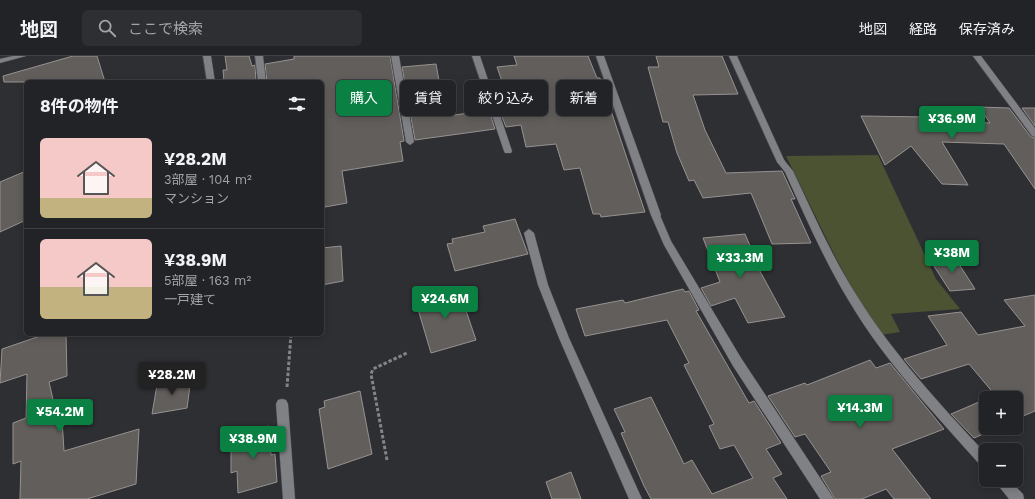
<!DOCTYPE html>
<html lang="ja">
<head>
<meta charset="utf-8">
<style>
	:root { --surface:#222326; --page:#2e2f32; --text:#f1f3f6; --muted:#a2a4a7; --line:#3f4043; --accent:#0b8043 }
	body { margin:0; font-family:"Work Sans","Noto Sans JP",sans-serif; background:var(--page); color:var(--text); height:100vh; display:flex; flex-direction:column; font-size:15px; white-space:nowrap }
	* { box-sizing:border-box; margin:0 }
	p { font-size:13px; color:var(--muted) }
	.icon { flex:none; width:22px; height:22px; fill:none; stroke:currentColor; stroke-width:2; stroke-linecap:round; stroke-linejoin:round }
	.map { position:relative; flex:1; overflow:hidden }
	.panel { position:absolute; left:24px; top:24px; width:300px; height:256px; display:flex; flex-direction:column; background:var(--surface); border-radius:6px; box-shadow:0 2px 10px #0003,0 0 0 1px var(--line) }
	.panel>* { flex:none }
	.guide { position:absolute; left:336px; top:24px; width:380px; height:36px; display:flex; gap:8px }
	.fabs { position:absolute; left:979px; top:335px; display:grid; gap:8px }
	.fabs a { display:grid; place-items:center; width:44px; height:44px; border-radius:6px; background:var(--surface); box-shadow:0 2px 10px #0003,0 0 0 1px var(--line); font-size:20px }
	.price { position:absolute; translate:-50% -34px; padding:0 9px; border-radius:4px; background:var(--accent); color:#fff; font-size:13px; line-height:26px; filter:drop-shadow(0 1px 2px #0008) }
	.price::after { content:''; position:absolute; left:50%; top:24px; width:12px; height:9px; margin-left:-6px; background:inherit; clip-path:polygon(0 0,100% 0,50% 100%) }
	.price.current { background:#222; color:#fff }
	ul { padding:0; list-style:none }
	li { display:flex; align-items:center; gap:12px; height:100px; padding:0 16px }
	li+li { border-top:1px solid var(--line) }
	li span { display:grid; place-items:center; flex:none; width:112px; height:80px; border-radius:6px; color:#555 }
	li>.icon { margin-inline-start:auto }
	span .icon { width:48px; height:48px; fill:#fffc; stroke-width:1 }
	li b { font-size:17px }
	h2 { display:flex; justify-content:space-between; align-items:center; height:48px; padding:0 16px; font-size:17px }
	.tag { padding:0 14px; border-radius:6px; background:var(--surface); box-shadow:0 2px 10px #0003,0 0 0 1px var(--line); font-size:14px; line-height:36px }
	.tag.current { background:var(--accent); color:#fff }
	header { display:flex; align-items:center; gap:24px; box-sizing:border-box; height:56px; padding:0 20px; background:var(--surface); border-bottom:1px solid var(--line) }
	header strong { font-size:19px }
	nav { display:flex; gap:22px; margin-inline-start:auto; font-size:14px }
	.search { width:280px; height:36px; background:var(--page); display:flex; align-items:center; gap:10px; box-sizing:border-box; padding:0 14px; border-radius:6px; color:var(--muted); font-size:15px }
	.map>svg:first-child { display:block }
</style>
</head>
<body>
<header>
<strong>地図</strong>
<div class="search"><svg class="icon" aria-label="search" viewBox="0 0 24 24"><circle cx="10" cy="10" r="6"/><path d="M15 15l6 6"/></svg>ここで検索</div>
<nav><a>地図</a><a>経路</a><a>保存済み</a></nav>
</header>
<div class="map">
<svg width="1035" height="443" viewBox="0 0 1035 443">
	<rect width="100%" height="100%" fill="#2e2f33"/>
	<path fill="#4b5332" d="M878,99L936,223L960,253L891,258L900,276L881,279L853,234L836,202L786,100Z"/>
	<path fill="#625e5c" stroke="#979291" d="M73,0H97L105,26H4L3,20Z
		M225,0H249L252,10L255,9L256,26H224L223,14H227Z
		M294,0H390L404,85L400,86L403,105L342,115L347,147L325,151L322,125V26H267L265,8L294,3Z
		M514,0H588L597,22H600L645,156L601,161L600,158H593L580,112L564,114L556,88L526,91L521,69L506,71L499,53L511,51L497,11L517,9Z
		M656,0H722L738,38L693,39L705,74L726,117L782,115L795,143H791L811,187L772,188L751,137L703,142L694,124L689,125L677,97L668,66H663L648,11H659Z
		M436,8L440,30H442L448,60L489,54L495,73L415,84L402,11Z
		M979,51L1009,52L1031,81L1035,82V133L1004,88L942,86L968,129L942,128L911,90L885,109L861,60L927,61L929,64L990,67Z
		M1022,52H1035V70Z
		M26,115V164L0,176V126Z
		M515,163L528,198L455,215L447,188L453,187L452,183L485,176L483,170Z
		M745,178L753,197H750L785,261L748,267L735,242L711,250L701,232L720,226L703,182Z
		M341,190L343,225L322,229V192Z
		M955,202L975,233L950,235L930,204Z
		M458,231L476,284L431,297L415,243Z
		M683,233L685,236L689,235L699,254L696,255L749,347L754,345L781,387L766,393L782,418L773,422L787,443H651L644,430L621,377L625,376L614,353L651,341L684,408L692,404L712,438L753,422L734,389L720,393L709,370L714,368L684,309L689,307L667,264L585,280L576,253L623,244L625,247Z
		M1035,239V355L1016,363V342H987L995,339L969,308L921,323L904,303L947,289L928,260L961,256L978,279L1025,270L1004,244Z
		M46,278H66L67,320L49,326L54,348L61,347L64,395L139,373L136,428L87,443H20L21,405L13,408V367L26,362L27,318L0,327L2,293Z
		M870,304L876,312L890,307L944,373L892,393L931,443H894L886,433L862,443H835L821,420L831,416L805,378L795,381L768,340L805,327L807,329Z
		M191,322L187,352L152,358L157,329Z
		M360,335L372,398L328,413L319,353L325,351L324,345Z
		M986,343V372H997L974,382L951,358Z
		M269,370L271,399L275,398L277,426L238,437L237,415L231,417V380Z
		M571,416L581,443H552L546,426Z"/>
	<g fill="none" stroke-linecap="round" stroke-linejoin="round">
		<g stroke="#4c4d50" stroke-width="1">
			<path id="service" d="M203,0H211L215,26H207Z
				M255,0H263L266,26H258Z
				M391,0H399L414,86L410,89L406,86Z
				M781,103L784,104L793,115C813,157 832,201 857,240C893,298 940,348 986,398V413L982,411C935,358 885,306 849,245C824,204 805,160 785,116L777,106Z
				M656,156L659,157L671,185L741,302L834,443H820L733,310L664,189L651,159Z
				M529,173L534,177L548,229L569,282L642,443H629L559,282L538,229L524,177Z
				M282,343L286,344L288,348L295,443H283L276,348L278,344Z
				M995,424H1009L1023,438L1024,443H1009L997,428Z"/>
		</g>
		<g stroke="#4c4d50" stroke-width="1">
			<path id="minor" d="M13,0H26L0,7V3Z
				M472,0H480L512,95L511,97H505L504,95Z
				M596,0H604L661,159L659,161L656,162L651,159Z
				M729,0H737L785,106L784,108L781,109L777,106Z
				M973,0H981L1035,72V81L1032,80Z"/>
		</g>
		<path stroke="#838487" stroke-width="3" stroke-dasharray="3.5 2" stroke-linecap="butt" d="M287,331L291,278
			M387,404L371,318L373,313L407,297"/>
		<use href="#service" fill="#7f8185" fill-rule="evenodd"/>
		<use href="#minor" fill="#7f8185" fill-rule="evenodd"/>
	</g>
</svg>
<div class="fabs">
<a>+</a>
<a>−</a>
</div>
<b class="price" style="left:952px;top:84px">¥36.9M</b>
<b class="price" style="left:952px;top:218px">¥38M</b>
<b class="price" style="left:740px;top:223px">¥33.3M</b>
<b class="price" style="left:445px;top:264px">¥24.6M</b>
<b class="price current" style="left:172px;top:340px">¥28.2M</b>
<b class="price" style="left:860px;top:373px">¥14.3M</b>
<b class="price" style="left:60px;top:377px">¥54.2M</b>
<b class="price" style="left:253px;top:404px">¥38.9M</b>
<div class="guide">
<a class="tag current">購入</a>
<a class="tag">賃貸</a>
<a class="tag">絞り込み</a>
<a class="tag">新着</a>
</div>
<section class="panel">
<h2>8件の物件<svg class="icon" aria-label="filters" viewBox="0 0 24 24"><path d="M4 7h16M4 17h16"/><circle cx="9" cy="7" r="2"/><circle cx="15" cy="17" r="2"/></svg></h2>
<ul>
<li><span style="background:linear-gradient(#f6c9c9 75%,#c2b280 0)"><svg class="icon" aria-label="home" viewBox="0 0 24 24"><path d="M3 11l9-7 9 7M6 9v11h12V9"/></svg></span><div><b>¥28.2M</b><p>3部屋 · 104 m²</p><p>マンション</p></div></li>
<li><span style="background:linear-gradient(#f6c9c9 60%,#c2b280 0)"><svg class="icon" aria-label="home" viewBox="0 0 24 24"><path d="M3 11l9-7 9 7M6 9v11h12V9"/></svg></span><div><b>¥38.9M</b><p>5部屋 · 163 m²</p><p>一戸建て</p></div></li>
</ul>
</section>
</div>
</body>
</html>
